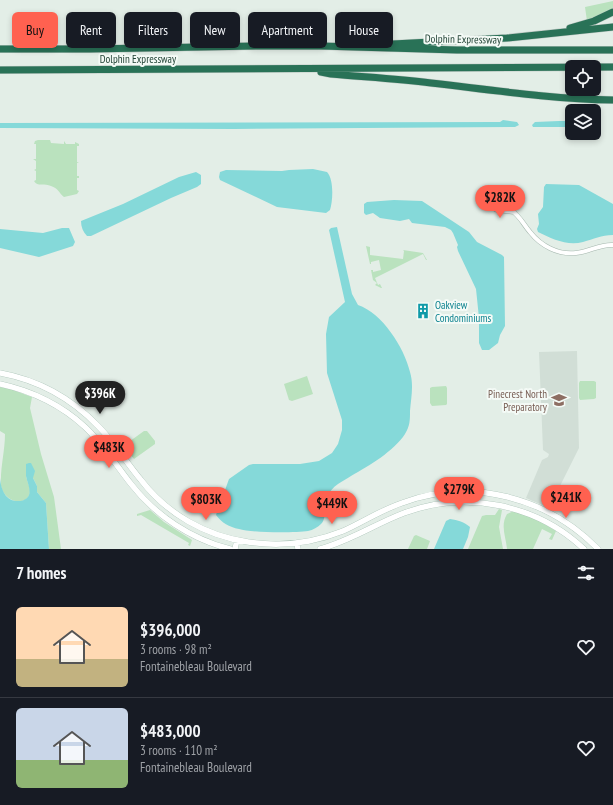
<!DOCTYPE html>
<html lang="en">
<head>
<meta charset="utf-8">
<style>
	:root { --surface:#171b24; --page:#242831; --text:#f1f3f6; --muted:#9ea1a6; --line:#363941; --accent:#ff6150 }
	body { margin:0; font-family:"PT Sans Narrow",sans-serif; background:var(--page); color:var(--text); height:100vh; display:flex; flex-direction:column; font-size:15px; white-space:nowrap }
	* { box-sizing:border-box; margin:0 }
	p { font-size:13px; color:var(--muted) }
	.icon { flex:none; width:22px; height:22px; fill:none; stroke:currentColor; stroke-width:2; stroke-linecap:round; stroke-linejoin:round }
	.map { position:relative; height:549px; overflow:hidden }
	.details { display:flex; flex-direction:column; background:var(--surface); flex:1 }
	.details>* { flex:none }
	.hud { position:absolute; left:12px; top:12px; width:400px; height:36px; display:flex; gap:8px }
	.fabs { position:absolute; left:565px; top:60px; display:grid; gap:8px }
	.fabs a { display:grid; place-items:center; width:36px; height:36px; border-radius:6px; background:var(--surface); box-shadow:0 2px 6px #0003; font-size:20px }
	.price { position:absolute; translate:-50% -34px; padding:0 9px; border-radius:14px; background:var(--accent); color:#111; font-size:13px; line-height:26px; filter:drop-shadow(0 1px 2px #0008) }
	.price::after { content:''; position:absolute; left:50%; top:24px; width:12px; height:9px; margin-left:-6px; background:inherit; clip-path:polygon(0 0,100% 0,50% 100%) }
	.price.active { background:#222; color:#fff }
	ul { padding:0; list-style:none }
	li { display:flex; align-items:center; gap:12px; height:100px; padding:0 16px }
	li+li { border-top:1px solid var(--line) }
	li span { display:grid; place-items:center; flex:none; width:112px; height:80px; border-radius:6px; color:#555 }
	li>.icon { margin-inline-start:auto }
	span .icon { width:48px; height:48px; fill:#fffc; stroke-width:1 }
	li b { font-size:17px }
	h2 { display:flex; justify-content:space-between; align-items:center; height:48px; padding:0 16px; font-size:17px }
	.tag { padding:0 14px; border-radius:6px; background:var(--surface); box-shadow:0 2px 6px #0003; font-size:14px; line-height:36px }
	.tag.active { background:var(--accent); color:#111 }
	.map>svg:first-child { display:block }
</style>
</head>
<body>
<div class="map">
<svg width="613" height="549" viewBox="0 0 613 549">
	<rect width="100%" height="100%" fill="#e3eee7"/>
	<path fill="#d1ded6" d="M577,351L579,448L549,508L526,498L542,460L548,457L549,454L543,450L539,352Z"/>
	<path fill="#bae2be" d="M613,1V9L587,21L585,7Z
		M38,140H50L51,143L64,144V141L66,144H75V142L79,144V146H77V162L79,163H77V176H79V178H77V190L79,191L77,194L64,197C59,193 58,188 51,186C45,183 37,187 34,181L36,180V171L34,170L36,169V161L33,159H36V144H34L35,141Z
		M366,246L370,247V255L403,259L404,251L403,250L423,253L427,260H426L423,254L375,278L378,285L380,284L382,288H381L375,285L377,283L373,280L371,270H373V272L381,270L379,260L371,262V264H370Z
		M307,376L313,394L292,401L289,400L284,384Z
		M580,381H594L596,382V398L594,399L580,400L579,398V383Z
		M446,386L447,388V404L446,405L432,406L430,403V388L432,387Z
		M0,387L10,389L32,397L30,408L41,454L54,497L61,549H49L46,503L37,492V486L33,478L26,476C27,481 30,487 30,491C29,507 5,504 1,486C0,468 5,451 5,434L0,431Z
		M144,431H147L155,441V444L134,459L124,447L126,444Z
		M499,509L502,510L499,527L503,549H468L482,516L486,515H495Z
		M150,510L164,522L192,540L190,546L188,545L189,543L141,515L137,516V514Z
		M514,511L538,520L556,531L552,540L549,539L552,534L542,529L533,549H507C506,537 500,526 507,514Z
		M416,535L430,541L427,549H408L414,536Z"/>
	<path fill="#85d9d9" d="M503,120L517,122L519,125L515,127L234,129L0,128V123L500,122Z
		M559,121H572V127H533L532,125L535,122Z
		M313,169L327,172C334,179 333,201 330,210L326,213L277,207L220,180L219,177L220,172L226,170L282,171L289,170Z
		M196,172L201,175V184L197,187L171,198L91,236H87C83,232 81,227 81,221L123,204L179,177Z
		M546,184L579,185L613,204V235C601,235 594,239 583,242C567,246 552,239 538,232L537,229L539,224L538,214L543,207L544,187Z
		M394,200L422,201L469,232L477,242L502,255L504,257L505,326L500,335L498,343L489,350H482L479,343V318L476,289L458,251L457,247L458,245L453,233L451,230L445,227L412,223L409,219L400,221L380,218L373,213L366,215L364,213V204L367,202Z
		M337,227L352,294L358,305C382,313 404,347 410,372C414,385 411,398 410,411C410,420 410,426 405,434C394,451 369,466 351,476C347,479 342,481 338,484C320,496 329,517 321,524C318,527 313,530 308,531C295,533 251,533 239,529C229,527 222,523 216,515L229,479L249,465L253,464H300L319,461L332,453L338,444L342,430V420L327,373L326,334L329,317L345,302L329,230L331,228Z
		M62,228H69L75,242L73,246L39,257L0,248V229L43,233Z
		M29,463H31L35,471L33,478L37,486V492L46,503L49,549H0V478C1,490 6,502 19,501C23,501 27,499 29,495C31,489 27,482 26,476C26,472 26,468 26,464Z
		M450,519C458,520 464,522 470,527L468,537L463,549H434L446,521Z"/>
	<g fill="none" stroke-linecap="round" stroke-linejoin="round">
		<g stroke="#a5b7ae" stroke-width="5">
			<path id="street" d="M514,212L497,210L491,207L493,204L512,211C520,216 523,224 530,232C541,246 558,255 576,253C589,252 600,244 613,245"/>
		</g>
		<g stroke="#a0bbae" stroke-width="6">
			<path id="secondary" d="M0,373C38,380 72,399 98,426C114,442 126,462 141,480C167,514 206,536 248,542C280,547 313,543 343,531C363,522 381,510 402,503C471,477 547,497 598,549
				M0,384C32,391 61,405 85,427C103,444 116,465 131,484C156,516 191,539 230,549
				M297,543L298,549
				M235,549L237,540
				M320,549C350,541 375,524 404,513C466,490 536,504 584,549"/>
		</g>
		<g stroke="#c1cac6" stroke-width="8">
			<path id="highway" d="M570,28L594,21L613,12
				M393,44L507,38L613,27
				M0,49H90L256,46H321L457,50H613
				M0,70L613,67
				M321,72L331,74C364,77 398,79 431,83C492,90 552,99 613,100"/>
		</g>
		<use href="#street" stroke="#fff" stroke-width="4"/>
		<use href="#secondary" stroke="#fff" stroke-width="5.5"/>
		<use href="#highway" stroke="#297257" stroke-width="7"/>
	</g>
	<defs>
		<g id="building-bare" transform="scale(1.2)"><path d="M-4-6H4V6H1V3H-1V6H-4ZM-2.5-4.3h1.7v1.8h-1.7ZM.8-4.3h1.7v1.8H.8ZM-2.5-1h1.7V.8h-1.7ZM.8-1h1.7V.8H.8Z" fill="#0f9aa8" stroke="#f4faf6" stroke-width="2.5" paint-order="stroke"/></g>
		<g id="school-bare" transform="scale(1.2)"><path d="M0-5L7-2L0 1L-7-2ZM-4 1L0 2.5L4 1V4Q0 6-4 4Z" fill="#8d6e63" stroke="#f4faf6" stroke-width="2.5" paint-order="stroke"/></g>
	</defs>
	<g fill-rule="evenodd">
		<use href="#building-bare" x="423" y="311"/>
		<use href="#school-bare" x="559" y="400"/>
	</g>
	<g text-anchor="middle" dominant-baseline="central" stroke-width="4" stroke-linejoin="round" paint-order="stroke">
		<g font-size="11" fill="#204234" stroke="#f4faf6">
			<text transform="translate(463 39) rotate(1)">Dolphin Expressway</text>
			<text x="138" y="59">Dolphin Expressway</text>
		</g>
		<g font-size="11" fill="#0d838f" stroke="#f4faf6" text-anchor="start">
			<text x="435" y="305">Oakview<tspan x="435" dy="13">Condominiums</tspan></text>
		</g>
		<g font-size="11" fill="#785e54" stroke="#f4faf6" text-anchor="end">
			<text x="547" y="394">Pinecrest North<tspan x="547" dy="13">Preparatory</tspan></text>
		</g>
	</g>
</svg>
<div class="fabs">
<a><svg class="icon" aria-label="locate" viewBox="0 0 24 24"><circle cx="12" cy="12" r="6"/><path d="M12 2v4M12 18v4M2 12h4M18 12h4"/></svg></a>
<a><svg class="icon" aria-label="layers" viewBox="0 0 24 24"><path d="M12 4l9 5-9 5-9-5zM3 14l9 5 9-5"/></svg></a>
</div>
<b class="price" style="left:500px;top:219px">$282K</b>
<b class="price active" style="left:100px;top:415px">$396K</b>
<b class="price" style="left:109px;top:469px">$483K</b>
<b class="price" style="left:459px;top:511px">$279K</b>
<b class="price" style="left:566px;top:519px">$241K</b>
<b class="price" style="left:206px;top:521px">$803K</b>
<b class="price" style="left:332px;top:525px">$449K</b>
<div class="hud">
<a class="tag active">Buy</a>
<a class="tag">Rent</a>
<a class="tag">Filters</a>
<a class="tag">New</a>
<a class="tag">Apartment</a>
<a class="tag">House</a>
</div>
</div>
<section class="details">
<h2>7 homes<svg class="icon" aria-label="filters" viewBox="0 0 24 24"><path d="M4 7h16M4 17h16"/><circle cx="9" cy="7" r="2"/><circle cx="15" cy="17" r="2"/></svg></h2>
<ul>
<li><span style="background:linear-gradient(#ffd9b3 65%,#c2b280 0)"><svg class="icon" aria-label="home" viewBox="0 0 24 24"><path d="M3 11l9-7 9 7M6 9v11h12V9"/></svg></span><div><b>$396,000</b><p>3 rooms · 98 m²</p><p>Fontainebleau Boulevard</p></div><svg class="icon" aria-label="heart" viewBox="0 0 24 24"><path d="M12 20l-8-8c-3-5 5-10 8-4 3-6 11-1 8 4z"/></svg></li>
<li><span style="background:linear-gradient(#c9d6e8 65%,#8fb573 0)"><svg class="icon" aria-label="home" viewBox="0 0 24 24"><path d="M3 11l9-7 9 7M6 9v11h12V9"/></svg></span><div><b>$483,000</b><p>3 rooms · 110 m²</p><p>Fontainebleau Boulevard</p></div><svg class="icon" aria-label="heart" viewBox="0 0 24 24"><path d="M12 20l-8-8c-3-5 5-10 8-4 3-6 11-1 8 4z"/></svg></li>
</ul>
</section>
</body>
</html>
